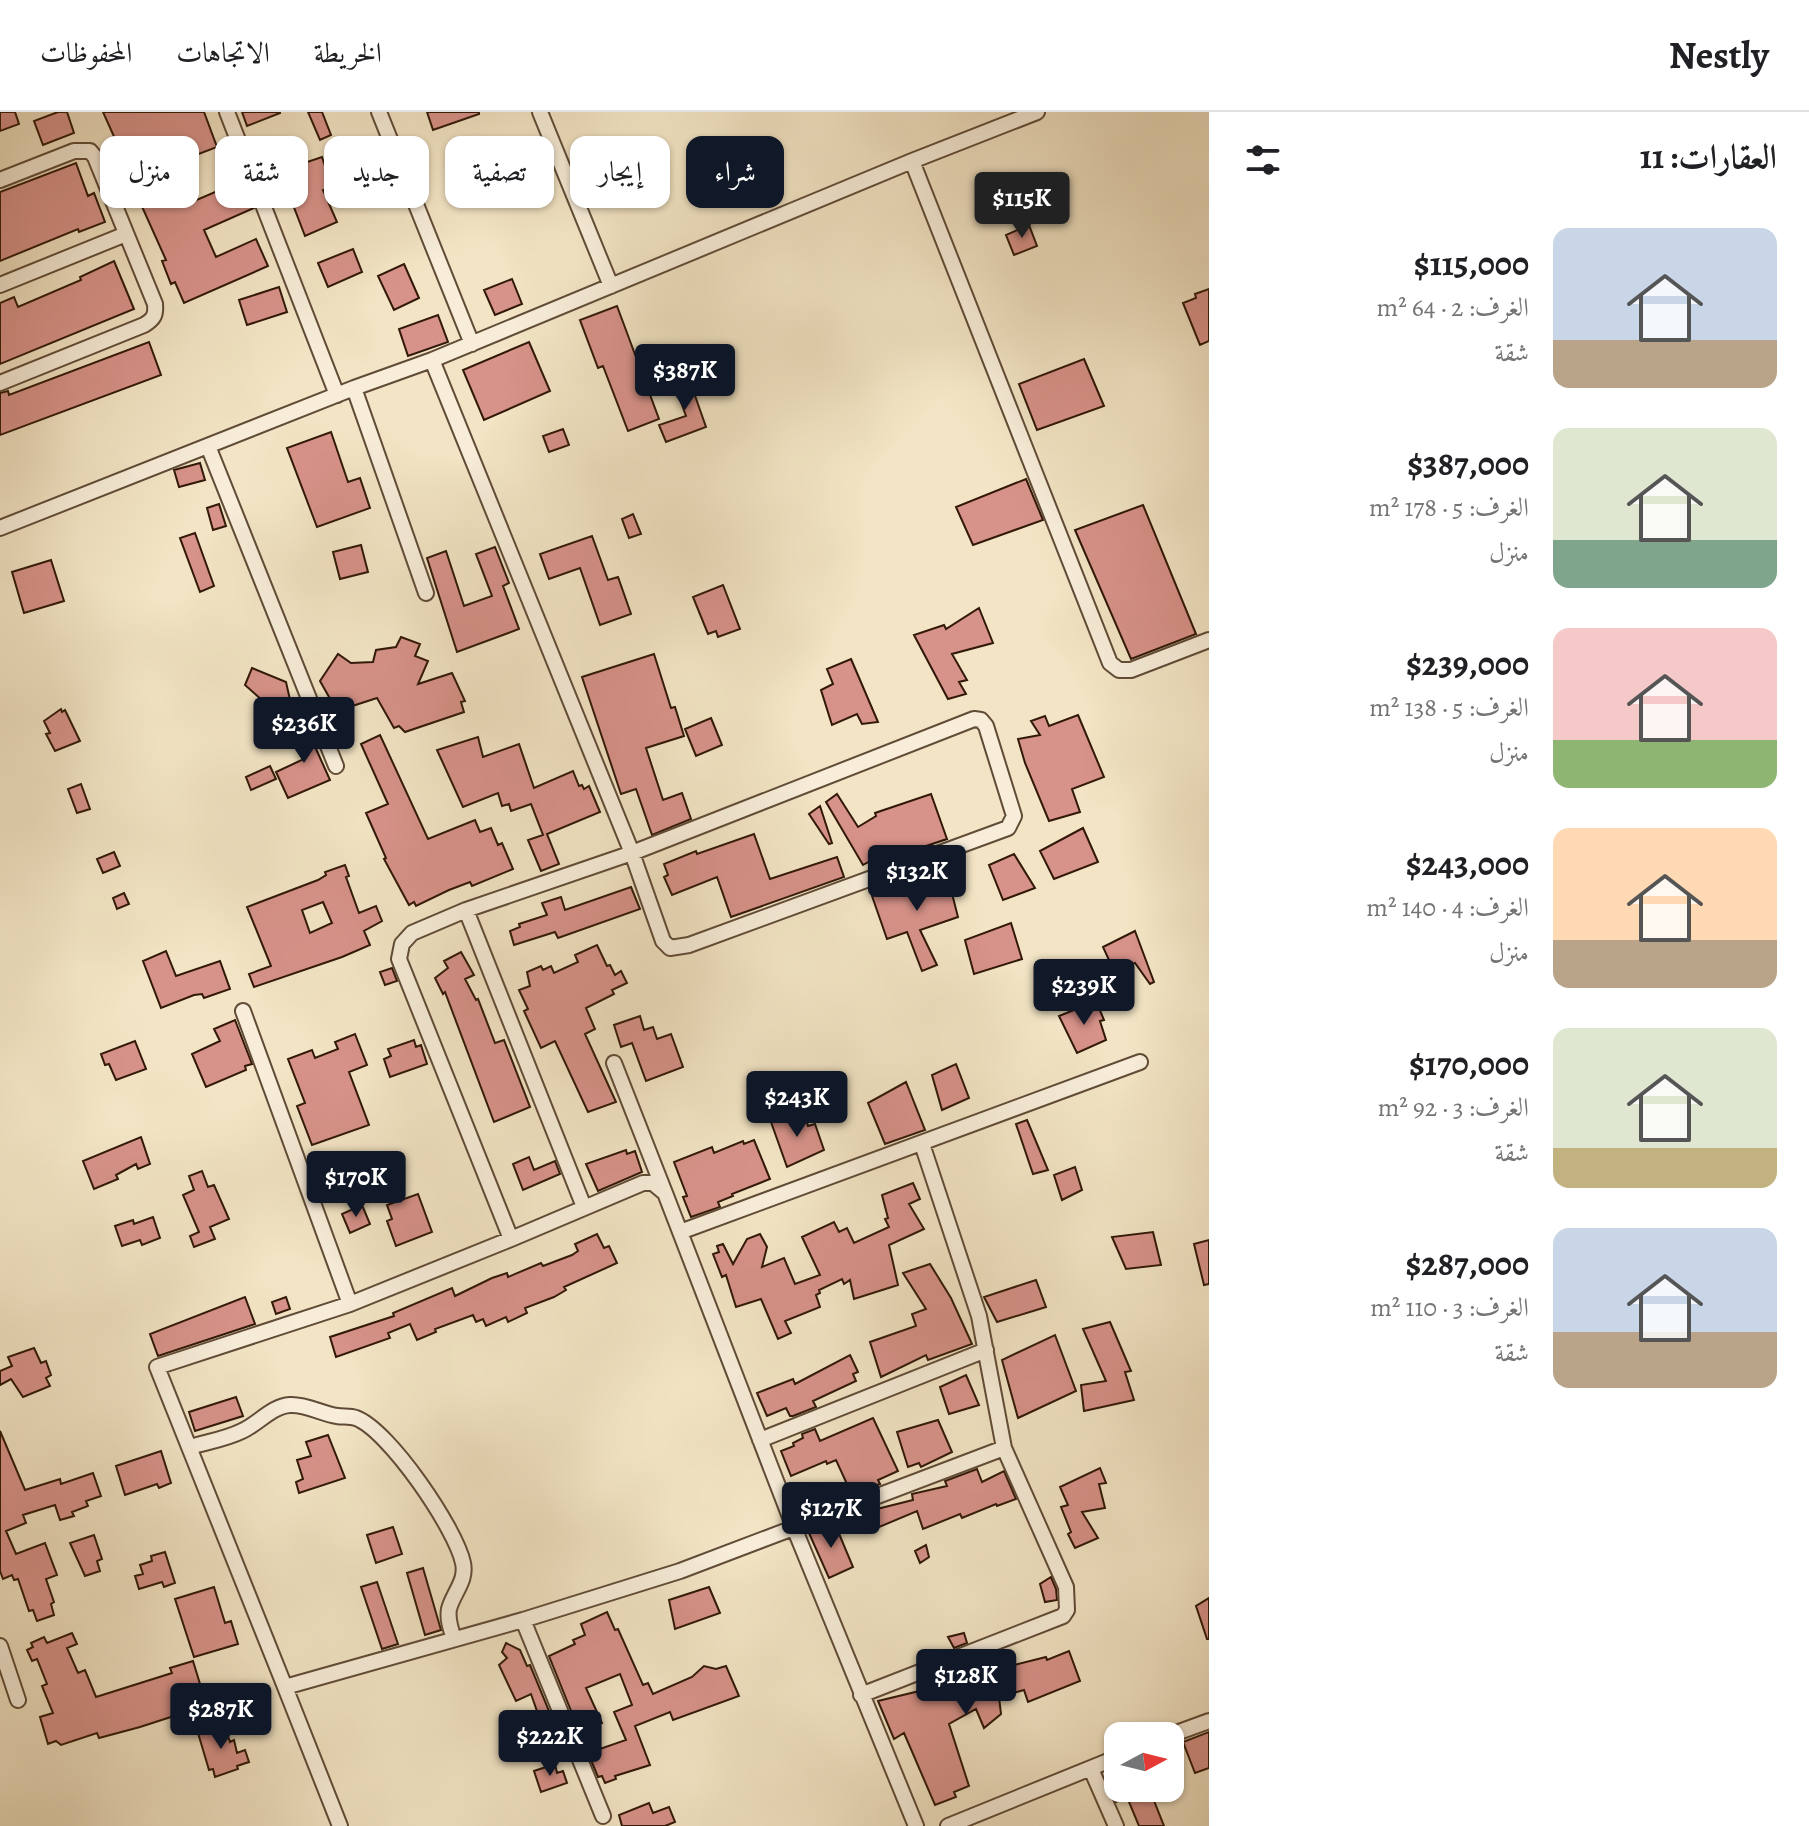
<!DOCTYPE html>
<html lang="ar">
<head>
<meta charset="utf-8">
<style>
	:root { --surface:#fff; --page:#f2f2f2; --text:#202124; --muted:#757577; --line:#e0e0e0; --accent:#111827 }
	body { margin:0; font-family:Alegreya,Amiri,serif; background:var(--page); color:var(--text); direction:rtl; height:100vh; display:flex; flex-direction:column; font-size:30px; white-space:nowrap }
	* { box-sizing:border-box; margin:0 }
	p { font-size:26px; color:var(--muted) }
	.icon { flex:none; width:44px; height:44px; fill:none; stroke:currentColor; stroke-width:2; stroke-linecap:round; stroke-linejoin:round }
	.map { position:relative; flex:1; overflow:hidden; direction:ltr }
	.sheet { display:flex; flex-direction:column; background:var(--surface); width:600px }
	.sheet>* { flex:none }
	.top-card { position:absolute; left:24px; top:24px; width:760px; height:72px; direction:rtl; display:flex; gap:16px }
	.needle { width:52px; rotate:83deg }
	.buttons { position:absolute; left:1104px; top:1610px; display:grid; gap:16px }
	.buttons a { display:grid; place-items:center; width:80px; height:80px; border-radius:16px; background:var(--surface); box-shadow:0 2px 6px #0004; font-size:40px }
	.price { position:absolute; translate:-50% -68px; padding:0 18px; border-radius:8px; background:var(--accent); color:#fff; font-size:26px; line-height:52px; filter:drop-shadow(0 2px 4px #0008) }
	.price::after { content:''; position:absolute; left:50%; top:48px; width:24px; height:18px; margin-left:-12px; background:inherit; clip-path:polygon(0 0,100% 0,50% 100%) }
	.price.on { background:#222; color:#fff }
	ul { padding:0; list-style:none }
	li { display:flex; align-items:center; gap:24px; height:200px; padding:0 32px }
	li span { display:grid; place-items:center; flex:none; width:224px; height:160px; border-radius:16px; color:#555 }
	li>.icon { margin-inline-start:auto }
	span .icon { width:96px; height:96px; fill:#fffc; stroke-width:1 }
	li b { font-size:34px }
	h2 { display:flex; justify-content:space-between; align-items:center; height:96px; padding:0 32px; font-size:34px }
	.pill { padding:0 28px; border-radius:16px; background:var(--surface); box-shadow:0 2px 6px #0004; font-size:28px; line-height:72px }
	.pill.on { background:var(--accent); color:#fff }
	header { display:flex; align-items:center; gap:48px; box-sizing:border-box; height:112px; padding:0 40px; background:var(--surface); border-bottom:2px solid var(--line) }
	header strong { font-size:38px }
	nav { display:flex; gap:44px; margin-inline-start:auto; font-size:28px }
	main { display:flex; flex:1; min-height:0 }
	.map>svg:first-child { display:block }
</style>
</head>
<body>
<header>
<strong>Nestly</strong>
<nav><a>الخريطة</a><a>الاتجاهات</a><a>المحفوظات</a></nav>
</header>
<main>
<section class="sheet">
<h2>العقارات: 11<svg class="icon" aria-label="filters" viewBox="0 0 24 24"><path d="M4 7h16M4 17h16"/><circle cx="9" cy="7" r="2"/><circle cx="15" cy="17" r="2"/></svg></h2>
<ul>
<li><span style="background:linear-gradient(#c9d6e8 70%,#b9a48a 0)"><svg class="icon" aria-label="home" viewBox="0 0 24 24"><path d="M3 11l9-7 9 7M6 9v11h12V9"/></svg></span><div><b>$115,000</b><p>الغرف: 2 · 64 m²</p><p>شقة</p></div></li>
<li><span style="background:linear-gradient(#dfe7d0 70%,#7fa58c 0)"><svg class="icon" aria-label="home" viewBox="0 0 24 24"><path d="M3 11l9-7 9 7M6 9v11h12V9"/></svg></span><div><b>$387,000</b><p>الغرف: 5 · 178 m²</p><p>منزل</p></div></li>
<li><span style="background:linear-gradient(#f6c9c9 70%,#8fb573 0)"><svg class="icon" aria-label="home" viewBox="0 0 24 24"><path d="M3 11l9-7 9 7M6 9v11h12V9"/></svg></span><div><b>$239,000</b><p>الغرف: 5 · 138 m²</p><p>منزل</p></div></li>
<li><span style="background:linear-gradient(#ffd9b3 70%,#b9a48a 0)"><svg class="icon" aria-label="home" viewBox="0 0 24 24"><path d="M3 11l9-7 9 7M6 9v11h12V9"/></svg></span><div><b>$243,000</b><p>الغرف: 4 · 140 m²</p><p>منزل</p></div></li>
<li><span style="background:linear-gradient(#dfe7d0 75%,#c2b280 0)"><svg class="icon" aria-label="home" viewBox="0 0 24 24"><path d="M3 11l9-7 9 7M6 9v11h12V9"/></svg></span><div><b>$170,000</b><p>الغرف: 3 · 92 m²</p><p>شقة</p></div></li>
<li><span style="background:linear-gradient(#c9d6e8 65%,#b9a48a 0)"><svg class="icon" aria-label="home" viewBox="0 0 24 24"><path d="M3 11l9-7 9 7M6 9v11h12V9"/></svg></span><div><b>$287,000</b><p>الغرف: 3 · 110 m²</p><p>شقة</p></div></li>
</ul>
</section>
<div class="map">
<svg width="1209" height="1714" viewBox="0 0 1209 1714">
	<rect width="100%" height="100%" fill="#f2e4c4"/>
	<filter id="stains"><feTurbulence type="fractalNoise" baseFrequency=".0025" numOctaves="4"/><feColorMatrix values="0 0 0 0 .2 0 0 0 0 .09 0 0 0 0 .02 0 0 0 .5 -.17"/></filter>
	<radialGradient id="worn" r=".72"><stop offset=".6" stop-color="#630" stop-opacity="0"/><stop offset="1" stop-color="#630" stop-opacity=".3"/></radialGradient>
	<path fill="#d79289" stroke="#311808" stroke-width="2" fill-rule="evenodd" d="M0,0H15L19,12L0,19Z
		M58,0H67L74,21L43,33L34,9Z
		M103,0H204L217,35L175,51L192,90L243,68L254,96L204,118L216,145L256,127L268,154L184,191L175,170L171,172L162,149L166,148L113,30L116,29Z
		M242,0H280V1L247,14Z
		M308,0H322L331,23L320,28Z
		M427,0H479V2L433,18Z
		M322,45L332,75L323,78L337,110L305,124L280,59Z
		M76,51L88,84L94,81L105,110L79,120L78,117L0,149V80Z
		M1029,113L1037,134L1014,143L1006,123Z
		M353,137L362,160L328,175L318,151Z
		M114,149L134,197L0,252V191L14,185L18,195L81,168L80,165Z
		M404,152L419,186L394,198L378,164Z
		M512,167L522,192L495,203L484,178Z
		M279,175L287,200L247,213L239,188Z
		M1209,177V229L1200,233L1183,191L1196,186L1195,182Z
		M617,194L659,307L628,319L603,254L598,256L580,208Z
		M438,203L448,230L408,244L399,217Z
		M149,230L161,263L0,323V281L8,279L9,283Z
		M529,230L550,279L484,308L463,258Z
		M1084,247L1104,294L1037,318L1019,272Z
		M695,264L699,276L693,278L706,315L666,330L659,313L686,304L674,271Z
		M563,317L569,333L549,340L543,324Z
		M331,320L348,370L360,366L370,396L317,415L287,336Z
		M200,351L205,368L179,375L174,358Z
		M1026,367L1043,408L973,433L956,395Z
		M219,392L226,414L213,418L207,396Z
		M1143,393L1196,522L1131,547L1075,418Z
		M633,402L641,422L629,426L622,407Z
		M195,421L214,474L200,480L180,426Z
		M592,424L608,468L618,465L631,502L600,513L580,456L549,467L540,442Z
		M361,433L368,460L340,467L333,440Z
		M495,435L509,471L503,474L519,517L457,540L427,446L446,439L464,494L492,484L476,442Z
		M51,448L64,489L24,501L12,460Z
		M723,473L740,517L718,525L716,519L708,522L693,485Z
		M979,496L993,531L952,542L967,568L959,570L966,582L948,587L914,523L944,513L946,517Z
		M401,525L420,532L415,544L428,549L418,572L452,561L465,589L461,590L464,600L405,620L399,614L394,616L377,586L337,599L320,569L338,542L351,551L373,550L376,538L396,535Z
		M654,542L671,596L675,595L684,624L646,636L663,688L682,681L691,707L652,723L636,677L621,682L582,565Z
		M851,547L878,610L862,612L857,602L832,613L821,578L833,572L827,557Z
		M252,556L286,570L293,601L264,609L263,589L245,573Z
		M61,597L62,600L65,598L80,629L55,639L46,622L50,621L44,609Z
		M1078,603L1104,665L1072,677L1080,700L1049,709L1025,651L1018,627L1040,623L1031,609L1045,604L1049,614Z
		M711,606L722,633L696,644L685,617Z
		M306,607L314,627L312,628L330,668L288,686L276,660L306,646L292,612Z
		M380,623L428,727L475,708L480,720L491,716L498,733L502,731L513,757L472,774L470,770L449,778L416,794L414,790L409,793L384,747L386,746L366,701L388,692L361,632Z
		M478,625L483,645L519,632L534,676L573,659L579,674L582,673L584,677L589,674L600,700L547,722L559,752L541,759L528,728L543,723L531,692L511,699L509,692L502,694L498,681L463,695L437,638Z
		M270,654L276,667L251,678L246,665Z
		M81,672L90,697L77,701L68,677Z
		M837,682L858,715L876,704L875,701L931,682L947,727L893,745L890,738L863,753L826,690Z
		M820,694L832,731L829,732L809,702Z
		M1083,716L1098,750L1054,767L1040,739Z
		M754,722L770,767L837,745L844,765L731,805L717,765L672,783L664,765L668,763L664,752L696,739L697,742Z
		M114,740L120,754L103,761L97,747Z
		M1014,742L1035,776L1003,788L989,753Z
		M345,753L349,764L346,765L359,801L376,794L382,809L364,819L370,833L342,845L254,875L249,862L271,854L247,795L318,768L326,763L325,760ZM323,790L332,811L310,821L302,798Z
		M947,762L958,805L920,818L937,853L922,859L907,820L887,827L872,784Z
		M631,775L640,797L558,826L555,820L514,833L510,819L520,815L519,812L547,803L542,791L561,785L565,798Z
		M124,781L129,792L117,797L113,786Z
		M1011,811L1022,847L974,862L965,828Z
		M1135,819L1154,870L1150,872L1135,851L1114,859L1103,835Z
		M597,833L607,854L610,853L615,863L621,859L627,871L612,878L614,882L586,896L595,917L585,922L616,990L588,1000L555,929L541,936L524,899L528,897L519,878L530,874L527,860L541,854L543,858L551,854L554,861L578,850L575,843Z
		M166,839L176,864L220,849L230,877L204,886L202,882L194,883L161,896L143,849Z
		M461,840L474,863L465,867L476,888L478,887L495,931L504,928L530,995L494,1010L445,880L443,882L435,866L448,856L444,849Z
		M392,856L397,869L385,873L380,860Z
		M1091,891L1094,898L1099,896L1104,908L1100,909L1106,928L1077,941L1059,904Z
		M640,904L644,918L653,915L657,927L671,922L683,955L646,969L632,931L621,935L614,913Z
		M235,908L252,952L245,954L246,958L206,975L192,942L220,929L214,917Z
		M355,922L367,953L349,960L369,1013L312,1033L297,994L305,991L288,947L312,938L315,946L338,937L335,930Z
		M414,928L416,935L421,933L427,952L390,965L384,947L391,944L388,937Z
		M135,929L146,957L116,968L109,952L105,953L101,942Z
		M956,952L969,986L942,998L932,963Z
		M906,970L925,1018L885,1032L868,991Z
		M804,1001L808,1014L815,1012L824,1038L787,1055L771,1010Z
		M1027,1008L1048,1058L1033,1062L1016,1012Z
		M141,1025L150,1052L138,1057L136,1052L116,1063L118,1067L94,1077L83,1049Z
		M754,1028L770,1067L732,1082L733,1084L718,1090L720,1095L691,1105L683,1085L687,1084L674,1050L712,1035L714,1041L743,1029L744,1032Z
		M626,1038L627,1042L635,1039L642,1060L598,1079L586,1052Z
		M529,1045L534,1058L555,1049L560,1062L523,1078L513,1052Z
		M1075,1055L1082,1078L1062,1088L1054,1063Z
		M202,1059L208,1075L214,1073L229,1107L210,1115L215,1127L194,1135L190,1124L199,1120L183,1083L194,1078L189,1064Z
		M913,1071L920,1087L909,1092L924,1117L889,1133L898,1173L854,1187L850,1168L844,1172L842,1167L819,1178L820,1181L816,1183L820,1195L785,1209L791,1221L778,1227L761,1187L736,1195L726,1163L722,1165L713,1142L719,1140L717,1134L723,1132L733,1152L747,1127L760,1122L767,1135L762,1155L784,1146L795,1172L820,1163L802,1125L834,1110L839,1120L847,1116L854,1131L889,1115L885,1107L888,1106L882,1083Z
		M418,1082L432,1120L396,1134L387,1109L392,1107L387,1093Z
		M362,1093L370,1112L350,1121L342,1102Z
		M153,1105L160,1126L142,1133L140,1128L122,1134L115,1114L133,1108L134,1112Z
		M1153,1120L1161,1153L1126,1157L1112,1125Z
		M597,1122L604,1136L609,1134L617,1151L564,1175L566,1178L554,1185L525,1196L527,1201L508,1210L506,1205L486,1214L483,1207L476,1210L473,1203L435,1217L436,1220L417,1228L410,1212L388,1221L390,1226L336,1245L330,1225L394,1204L393,1201L452,1176L455,1184L492,1166L507,1161L508,1165L541,1151L543,1154L572,1143L578,1139L575,1132Z
		M1209,1128V1172L1204,1173L1194,1132Z
		M930,1152L951,1186L972,1232L928,1248L926,1243L881,1265L870,1230L916,1214L912,1202L926,1197L903,1161Z
		M1036,1168L1046,1195L997,1210L984,1185Z
		M245,1185L255,1212L158,1244L150,1222Z
		M286,1185L290,1197L276,1202L272,1190Z
		M1110,1210L1131,1259L1125,1260L1134,1288L1084,1299L1081,1273L1106,1269L1083,1217Z
		M1055,1223L1076,1279L1018,1306L1002,1248Z
		M34,1236L41,1251L46,1249L51,1263L46,1266L50,1274L23,1285L11,1267L0,1273V1259L12,1254L8,1245Z
		M850,1243L858,1260L853,1262L856,1269L813,1289L816,1295L793,1304H790L786,1296L767,1304L757,1281L793,1267L795,1272Z
		M966,1263L979,1293L949,1302L940,1275Z
		M236,1285L243,1304L195,1319L189,1300Z
		M873,1306L898,1359L878,1368L880,1372L852,1383L836,1348L827,1352L826,1349L791,1364L781,1339L794,1334L793,1331L803,1326L802,1322L815,1317L820,1329Z
		M938,1308L952,1340L921,1355L919,1351L908,1355L897,1320Z
		M0,1319L25,1378L60,1367L61,1372L93,1361L101,1384L86,1389L88,1394L72,1400L74,1404L60,1408L55,1393L23,1403L26,1411L6,1419L16,1442L45,1431L57,1463L46,1467L54,1490L51,1492L54,1503L37,1509L33,1498L29,1499L18,1467L14,1468L12,1463L3,1467L0,1459Z
		M328,1323L345,1366L299,1381L296,1370L303,1367L297,1348L311,1344L306,1330Z
		M161,1339L171,1371L159,1376L157,1372L125,1383L116,1354Z
		M1100,1356L1106,1371L1099,1372L1105,1396L1082,1400L1098,1426L1075,1436L1068,1422L1071,1420L1061,1395L1068,1393L1060,1375Z
		M977,1357L982,1370L1004,1359L1016,1387L997,1394L996,1392L962,1406L960,1402L923,1417L917,1399L872,1418L865,1400L913,1388L912,1382L947,1374L945,1369Z
		M835,1412L853,1455L829,1466L809,1421Z
		M393,1415L402,1442L376,1451L367,1423Z
		M94,1423L102,1447L97,1449L100,1459L85,1464L70,1431Z
		M926,1433L929,1445L920,1451L915,1439Z
		M165,1440L175,1471L164,1475L162,1470L139,1477L135,1464L143,1462L140,1453L152,1449L151,1444Z
		M423,1456L441,1518L425,1523L407,1461Z
		M1051,1465L1056,1477L1057,1488L1045,1490L1040,1472Z
		M377,1470L398,1532L382,1537L361,1475Z
		M214,1475L225,1511L231,1509L238,1532L194,1545L175,1487Z
		M709,1475L720,1501L675,1517L669,1488Z
		M1209,1486V1527H1207L1196,1494Z
		M607,1500L615,1518L618,1517L643,1573L648,1571L653,1582L692,1565L704,1554L716,1557L726,1554L739,1584L673,1608L670,1600L635,1614L650,1653L615,1664L616,1667L605,1671L602,1664L598,1665L588,1641L626,1628L614,1600L632,1593L620,1562L586,1576L602,1611L580,1621L549,1544L575,1532L573,1528L585,1523L581,1512Z
		M72,1521L77,1532L67,1536L78,1561L85,1558L96,1585L172,1561L170,1556L193,1549L204,1585L175,1594L177,1603L140,1615L99,1626L97,1621L61,1633L56,1629L48,1632L40,1605L53,1601L42,1574L47,1572L37,1547L32,1549L27,1538L33,1535L31,1531L44,1525L47,1531Z
		M964,1521L967,1531L954,1536L948,1525Z
		M506,1531L520,1538L527,1554L530,1553L561,1628L529,1644L526,1633L513,1638L505,1617L539,1605L531,1582L516,1589L499,1553L507,1546L502,1540Z
		M1069,1539L1080,1569L1028,1590L1024,1578L999,1585L1001,1602L984,1616L976,1597L949,1612L969,1674L954,1680L956,1685L935,1693L904,1621L894,1627L878,1589L932,1576L936,1586L1015,1557L1014,1553L1046,1545L1047,1548Z
		M224,1612L230,1630L234,1628L237,1641L245,1638L249,1650L237,1654L238,1657L215,1665L213,1657L209,1658L198,1621Z
		M1209,1620V1656L1195,1661L1183,1630Z
		M555,1652L557,1661L563,1659L567,1671L541,1680L534,1659Z
		M1110,1676H1149L1164,1714H1139L1127,1685L1116,1690Z
		M649,1691L653,1701L669,1695L675,1710L665,1714H622L619,1703Z"/>
	<g fill="none" stroke-linecap="round" stroke-linejoin="round">
		<g stroke="#614b37" stroke-width="18">
			<path id="minor" d="M227,0L337,283
				M379,0L472,232
				M540,0L611,174
				M912,49L1110,551L1119,558H1131L1209,528
				M0,68L74,39H90L95,45L155,192C156,203 154,207 144,213L0,271
				M0,173L126,122
				M432,248L632,741L663,829L670,836L689,833L1008,716L1014,704L986,614L981,608L974,607L632,741L466,798L412,821L402,832L399,847L511,1127L643,1071H653L665,1081L795,1418L916,1714
				M354,276L426,481
				M208,334L336,654
				M0,416L354,276L432,248L912,49L1037,0
				M466,798L584,1095
				M243,899L350,1192L511,1127
				M614,951L665,1081
				M680,1120L1140,950
				M760,1328L986,1238
				M190,1335C207,1330 226,1327 242,1319C258,1312 272,1294 290,1293C306,1292 322,1302 337,1304C343,1305 350,1304 356,1306C389,1318 456,1417 463,1451C467,1469 453,1481 449,1497C447,1507 451,1518 454,1527
				M523,1508L603,1704
				M0,1534L18,1588
				M285,1575L157,1255L350,1192
				M861,1583L1063,1504L1067,1498L1066,1475L1004,1336
				M1168,1624L1209,1609
				M1091,1657L1116,1714
				M340,1714L285,1575L523,1508L680,1459L1004,1336L979,1204L922,1032
				M948,1714L1118,1645"/>
		</g>
		<use href="#minor" stroke="#f7edd9" stroke-width="14"/>
	</g>
	<rect width="100%" height="100%" filter="url(#stains)"/>
	<rect width="100%" height="100%" fill="url(#worn)"/>
</svg>
<div class="buttons">
<a><svg class="needle" viewBox="-14 -14 28 28"><path d="M0-13l5 13h-10z" fill="#e53935"/><path d="M0 13l5-13h-10z" fill="#757577"/></svg></a>
</div>
<b class="price on" style="left:1022px;top:128px">$115K</b>
<b class="price" style="left:685px;top:300px">$387K</b>
<b class="price" style="left:304px;top:653px">$236K</b>
<b class="price" style="left:917px;top:801px">$132K</b>
<b class="price" style="left:1084px;top:915px">$239K</b>
<b class="price" style="left:797px;top:1027px">$243K</b>
<b class="price" style="left:356px;top:1107px">$170K</b>
<b class="price" style="left:831px;top:1438px">$127K</b>
<b class="price" style="left:966px;top:1605px">$128K</b>
<b class="price" style="left:221px;top:1639px">$287K</b>
<b class="price" style="left:550px;top:1666px">$222K</b>
<div class="top-card">
<a class="pill on">شراء</a>
<a class="pill">إيجار</a>
<a class="pill">تصفية</a>
<a class="pill">جديد</a>
<a class="pill">شقة</a>
<a class="pill">منزل</a>
</div>
</div>
</main>
</body>
</html>
